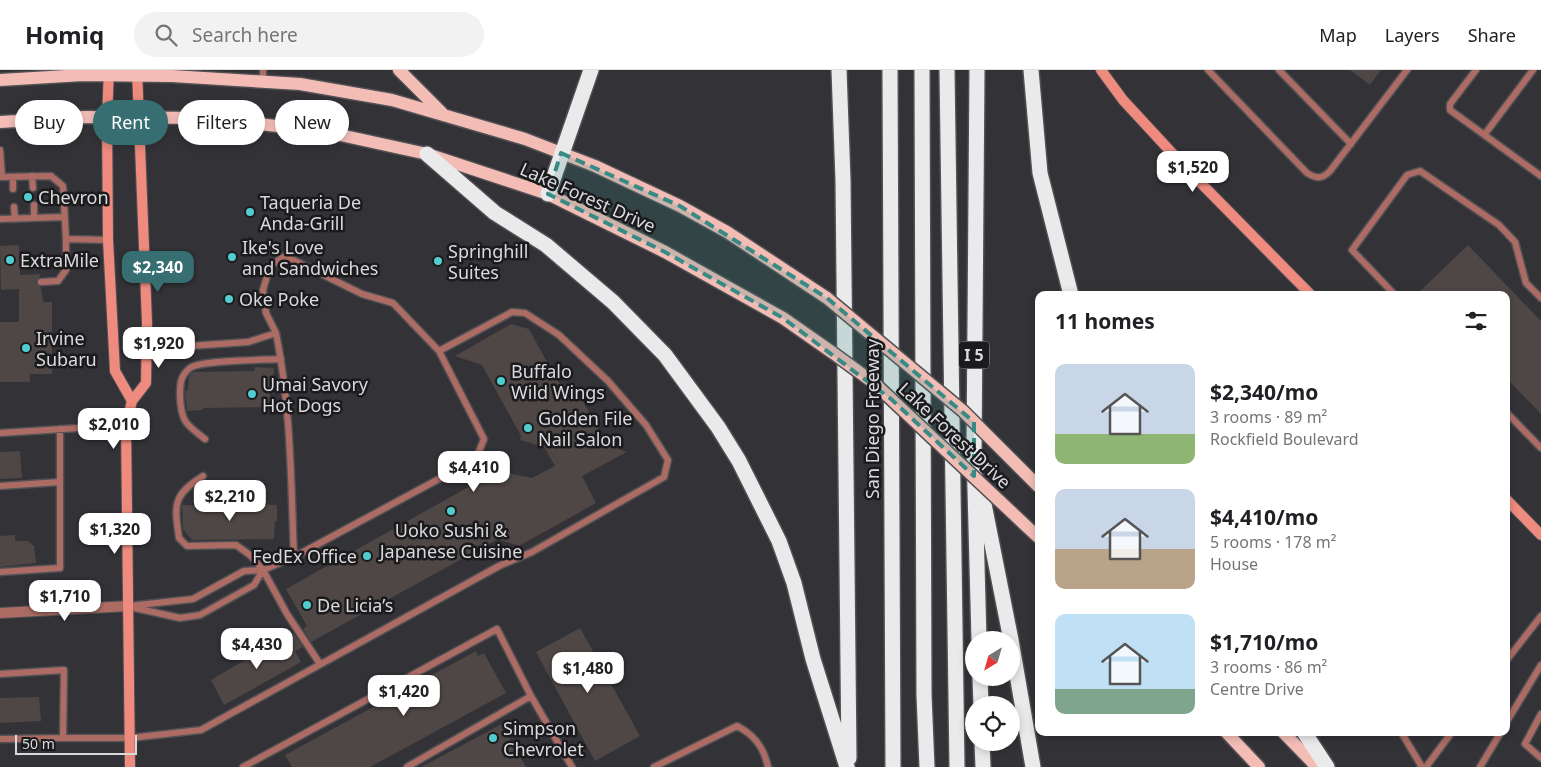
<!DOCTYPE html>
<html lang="en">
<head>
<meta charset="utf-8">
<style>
	:root { --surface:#fff; --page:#f2f2f2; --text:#202124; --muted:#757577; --line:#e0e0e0; --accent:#366e71 }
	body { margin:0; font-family:"Noto Sans",sans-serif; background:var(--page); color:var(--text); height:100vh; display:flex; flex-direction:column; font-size:19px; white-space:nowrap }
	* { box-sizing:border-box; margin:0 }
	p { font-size:16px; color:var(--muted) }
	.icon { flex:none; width:28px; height:28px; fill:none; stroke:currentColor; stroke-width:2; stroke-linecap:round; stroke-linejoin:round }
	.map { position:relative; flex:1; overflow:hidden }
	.side { position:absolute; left:1035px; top:221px; width:475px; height:445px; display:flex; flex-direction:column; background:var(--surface); border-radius:10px; box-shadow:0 2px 8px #0003 }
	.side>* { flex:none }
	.hud { position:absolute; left:15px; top:30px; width:475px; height:45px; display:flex; gap:10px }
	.needle { width:32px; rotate:217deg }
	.fabs { position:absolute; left:965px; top:561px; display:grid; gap:10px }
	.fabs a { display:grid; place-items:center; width:55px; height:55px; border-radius:50%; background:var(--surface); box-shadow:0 2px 8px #0003; font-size:25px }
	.scale { position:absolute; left:15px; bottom:12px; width:122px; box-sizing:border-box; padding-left:5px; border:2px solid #dadadd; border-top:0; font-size:14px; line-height:18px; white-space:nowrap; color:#dadadd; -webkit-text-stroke:4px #1b1a1d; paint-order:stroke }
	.price { position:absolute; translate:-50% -42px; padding:0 11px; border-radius:10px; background:#fff; color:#222; font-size:16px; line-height:32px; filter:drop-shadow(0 1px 2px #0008) }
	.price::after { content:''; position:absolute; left:50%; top:30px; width:15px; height:11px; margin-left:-8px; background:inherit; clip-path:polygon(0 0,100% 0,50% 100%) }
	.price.active { background:var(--accent); color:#fff }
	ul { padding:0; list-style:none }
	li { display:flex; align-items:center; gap:15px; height:125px; padding:0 20px }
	li span { display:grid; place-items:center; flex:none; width:140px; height:100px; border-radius:10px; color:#555 }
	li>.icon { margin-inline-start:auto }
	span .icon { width:60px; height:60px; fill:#fffc; stroke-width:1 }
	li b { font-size:21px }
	h2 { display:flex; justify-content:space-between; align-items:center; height:60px; padding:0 20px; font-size:21px }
	.pill { padding:0 18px; border-radius:22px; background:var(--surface); box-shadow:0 2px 8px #0003; font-size:18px; line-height:45px }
	.pill.active { background:var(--accent); color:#fff }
	header { display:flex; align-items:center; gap:30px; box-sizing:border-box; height:70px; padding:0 25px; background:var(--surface); border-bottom:1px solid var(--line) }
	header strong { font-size:24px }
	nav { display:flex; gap:28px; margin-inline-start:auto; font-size:18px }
	.search { width:350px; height:45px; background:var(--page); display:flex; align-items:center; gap:12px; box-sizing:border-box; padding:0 18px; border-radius:28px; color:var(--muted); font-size:19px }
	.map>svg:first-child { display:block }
</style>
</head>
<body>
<header>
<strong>Homiq</strong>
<div class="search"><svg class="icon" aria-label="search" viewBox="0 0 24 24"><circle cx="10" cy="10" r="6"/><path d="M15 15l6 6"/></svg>Search here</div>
<nav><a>Map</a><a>Layers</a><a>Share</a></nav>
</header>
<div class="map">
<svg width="1541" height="697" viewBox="0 0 1541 697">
	<rect width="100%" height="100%" fill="#333237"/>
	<path fill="#4e4746" d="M1350,0H1381L1370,15Z
		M19,175L20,205L41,204L36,213L41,217L43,232H52V304H30V312H0V252H19V219L1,220L0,176Z
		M1468,175L1541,251V344L1506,308V225H1416Z
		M511,254L529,259L558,312L576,318L607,375L627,382L582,406L596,433L519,476L498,469L311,572L303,559L307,556L286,519L497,401L532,408L555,396L544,377L520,370L521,366L482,295L455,286Z
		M255,297L274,298L273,314H270V337L203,338V340L187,341L185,321L188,320L189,306L193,302L254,301Z
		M20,381L22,408L0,409V382Z
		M257,434L277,435V452L275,451L274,469L192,470L183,459L182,435L256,437Z
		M15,465V471H28L34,476L36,493L0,497V466Z
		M580,558L640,666L595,691L536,582Z
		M294,564L303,577L295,581L301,592L224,635L211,610L243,591L259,577L263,583Z
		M476,581L478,586L484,583L506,623L370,697H292L285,685Z
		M39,627L41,651L0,653V628Z
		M502,654L526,697H421Z"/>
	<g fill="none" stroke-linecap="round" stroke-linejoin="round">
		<g stroke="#515055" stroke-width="9">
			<path id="service" d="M1208,0L1307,103C1317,109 1322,109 1330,101L1407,0
				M1279,0L1351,74
				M1476,0L1450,34V40L1541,106
				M263,12V0
				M1485,64L1533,0
				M0,80L2,107L51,106L63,116L66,169L108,170
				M32,106L33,118
				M13,107V119
				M34,135V148
				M14,137L15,149
				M0,149L65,147
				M41,212L58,211L66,200V169
				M1395,225L1352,180L1407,105L1420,101L1499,155L1515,172L1526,213L1541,228
				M276,263L266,243L263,220L270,196L285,186L362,224L393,233L439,281
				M146,279L248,272L276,263C291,337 291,412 294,487
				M1506,342L1541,378
				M0,363L126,355
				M205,369C185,354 181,351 180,326C180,314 180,306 190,298C199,290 265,290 281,289
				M203,406C173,425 174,434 179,468L187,476L236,475L250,485L263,500L287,544L320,594
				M0,416L60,412
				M0,502L60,498V359
				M135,538L180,548L200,545L254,515L263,500
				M1506,591L1541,546
				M0,604L64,600L63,668H130L201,660L499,496L532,482L664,407L668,390L646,355L608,311L559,265L525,243L512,242L439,281L484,369L476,389L294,487L263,500L244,501L193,529L129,536
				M1541,644L1525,674L1541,688
				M1506,653L1541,595
				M1401,662L1422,697
				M0,669L63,668
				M243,697L497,559L531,626L572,697
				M407,697L531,626
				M654,697L737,656C755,665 764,678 768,697
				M1426,697L1452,662
				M1480,697L1501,662"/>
		</g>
		<g stroke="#515055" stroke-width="12">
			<path id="tertiary" d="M0,543L129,536"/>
		</g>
		<g stroke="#515055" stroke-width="12">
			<path id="secondary" d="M109,0L107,48L108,170L115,301L132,331
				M1101,0L1123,30L1184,96L1311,225
				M1506,429L1541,465
				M130,697L126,355L132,331L146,313L147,253L137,0"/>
		</g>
		<g stroke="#515055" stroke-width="15">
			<path id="primary" d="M399,0L442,43
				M0,10L83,5L172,6L300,14L392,30L525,69L595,96L680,136L727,162L827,228
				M0,52L84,47L204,48L322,61L427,84L548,124L665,182L783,248L833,283
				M1226,662L1259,697
				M1283,662L1317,697"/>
		</g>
		<g stroke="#515055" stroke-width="18">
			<path id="motorway" d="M839,0L843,110L849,688
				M890,0L893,697
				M922,0L924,625L927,697
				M947,0L957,697
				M977,0L974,382L979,570
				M1031,0L1040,103L1071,225
				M427,84L495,143L546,175L613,232L665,285L718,357L739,391L779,471L794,513L813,589L847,697
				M548,124L591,0
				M982,424L1011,570
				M1011,570L1033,697
				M980,608L981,635
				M1304,662L1327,697
				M982,672L983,697"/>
		</g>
		<use href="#service" stroke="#ac6c64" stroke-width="6"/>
		<use href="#tertiary" stroke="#ac6c64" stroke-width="10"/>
		<use href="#secondary" stroke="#ef8a7e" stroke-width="10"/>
		<use href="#primary" stroke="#f3bdb6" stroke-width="12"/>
		<use href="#motorway" stroke="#eaeaea" stroke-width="15"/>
		<g stroke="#515055" stroke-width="15" stroke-linecap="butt">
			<path id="primary-bridge" d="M827,228L963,341L1039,417
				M833,283L874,313L1039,468"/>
		</g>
		<use href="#primary-bridge" stroke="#f3bdb6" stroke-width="12"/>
	</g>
	<path fill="#388a84" fill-opacity="0.2" stroke="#388a84" stroke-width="4" stroke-dasharray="10 6" stroke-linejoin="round" d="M561,83L680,136L827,228L974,352V406L891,329L783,248L665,182L548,124Z"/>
	<g fill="#52cdcf" stroke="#1b1a1d" stroke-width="2">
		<circle cx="28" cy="127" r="5"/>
		<circle cx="250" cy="142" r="5"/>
		<circle cx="232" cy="187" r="5"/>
		<circle cx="10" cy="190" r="5"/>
		<circle cx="438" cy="191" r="5"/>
		<circle cx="229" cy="229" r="5"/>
		<circle cx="26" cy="278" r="5"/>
		<circle cx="501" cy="311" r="5"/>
		<circle cx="252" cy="324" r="5"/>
		<circle cx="528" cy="358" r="5"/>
		<circle cx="451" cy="441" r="5"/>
		<circle cx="367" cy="486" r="5"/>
		<circle cx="307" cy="535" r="5"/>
		<circle cx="493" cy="668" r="5"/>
	</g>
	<g text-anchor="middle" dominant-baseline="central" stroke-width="5" stroke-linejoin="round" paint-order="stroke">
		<rect fill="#1b1a1d" stroke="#a1a0a3" stroke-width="1" x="959" y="271.5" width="30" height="27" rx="4"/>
		<g font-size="16" font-weight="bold" fill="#dadadd">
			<text x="974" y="285">I 5</text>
		</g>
		<g font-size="18" fill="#dadadd" stroke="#1b1a1d" text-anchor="start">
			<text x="38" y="127">Chevron</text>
			<text x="260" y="132">Taqueria De<tspan x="260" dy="21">Anda-Grill</tspan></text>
			<text x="242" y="177">Ike's Love<tspan x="242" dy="21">and Sandwiches</tspan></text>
			<text x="448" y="181">Springhill<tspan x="448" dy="21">Suites</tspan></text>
			<text x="20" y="190">ExtraMile</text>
			<text x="239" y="229">Oke Poke</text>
			<text x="36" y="268">Irvine<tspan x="36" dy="21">Subaru</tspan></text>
			<text x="511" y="301">Buffalo<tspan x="511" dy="21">Wild Wings</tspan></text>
			<text x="262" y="314">Umai Savory<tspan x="262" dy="21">Hot Dogs</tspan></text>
			<text x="538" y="348">Golden File<tspan x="538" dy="21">Nail Salon</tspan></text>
			<text x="451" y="460" text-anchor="middle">Uoko Sushi &amp;<tspan x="451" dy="21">Japanese Cuisine</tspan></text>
			<text x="357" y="486" text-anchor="end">FedEx Office</text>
			<text x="317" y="535">De Licia’s</text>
			<text x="503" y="658">Simpson<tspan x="503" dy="21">Chevrolet</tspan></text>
		</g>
		<g font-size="18" fill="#dadadd" stroke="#1b1a1d">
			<text transform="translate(588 127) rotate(24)">Lake Forest Drive</text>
			<text transform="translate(872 349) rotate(-90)">San Diego Freeway</text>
			<text transform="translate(955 365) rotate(43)">Lake Forest Drive</text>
		</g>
	</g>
</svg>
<div class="fabs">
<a><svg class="needle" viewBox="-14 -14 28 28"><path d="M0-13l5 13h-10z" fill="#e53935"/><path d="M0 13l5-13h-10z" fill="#757577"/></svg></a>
<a><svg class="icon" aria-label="locate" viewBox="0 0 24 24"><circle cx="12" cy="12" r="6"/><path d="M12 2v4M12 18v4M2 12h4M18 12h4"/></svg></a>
</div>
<div class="scale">50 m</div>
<b class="price" style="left:1193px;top:123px">$1,520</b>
<b class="price active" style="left:158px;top:223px">$2,340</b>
<b class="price" style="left:159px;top:299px">$1,920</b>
<b class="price" style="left:114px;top:380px">$2,010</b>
<b class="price" style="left:474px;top:423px">$4,410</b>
<b class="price" style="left:230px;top:452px">$2,210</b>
<b class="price" style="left:115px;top:485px">$1,320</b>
<b class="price" style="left:65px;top:552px">$1,710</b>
<b class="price" style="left:257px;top:600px">$4,430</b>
<b class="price" style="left:588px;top:624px">$1,480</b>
<b class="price" style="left:404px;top:647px">$1,420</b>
<div class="hud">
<a class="pill">Buy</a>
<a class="pill active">Rent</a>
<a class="pill">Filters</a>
<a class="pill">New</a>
</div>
<section class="side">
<h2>11 homes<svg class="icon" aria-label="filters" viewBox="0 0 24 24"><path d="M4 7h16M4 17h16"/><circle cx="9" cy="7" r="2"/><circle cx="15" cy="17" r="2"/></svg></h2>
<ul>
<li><span style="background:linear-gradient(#c9d6e8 70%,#8fb573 0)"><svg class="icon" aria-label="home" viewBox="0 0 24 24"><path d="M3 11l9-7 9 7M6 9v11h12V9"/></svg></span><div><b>$2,340/mo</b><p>3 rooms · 89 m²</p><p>Rockfield Boulevard</p></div></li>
<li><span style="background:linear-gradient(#c9d6e8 60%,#b9a48a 0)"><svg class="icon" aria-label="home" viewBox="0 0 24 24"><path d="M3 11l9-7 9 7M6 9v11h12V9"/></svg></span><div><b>$4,410/mo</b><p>5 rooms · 178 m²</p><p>House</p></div></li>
<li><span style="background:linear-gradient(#bfe0f5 75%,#7fa58c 0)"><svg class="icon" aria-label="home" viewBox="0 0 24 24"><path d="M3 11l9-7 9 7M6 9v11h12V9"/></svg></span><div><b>$1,710/mo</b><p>3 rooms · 86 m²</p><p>Centre Drive</p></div></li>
</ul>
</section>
</div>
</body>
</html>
